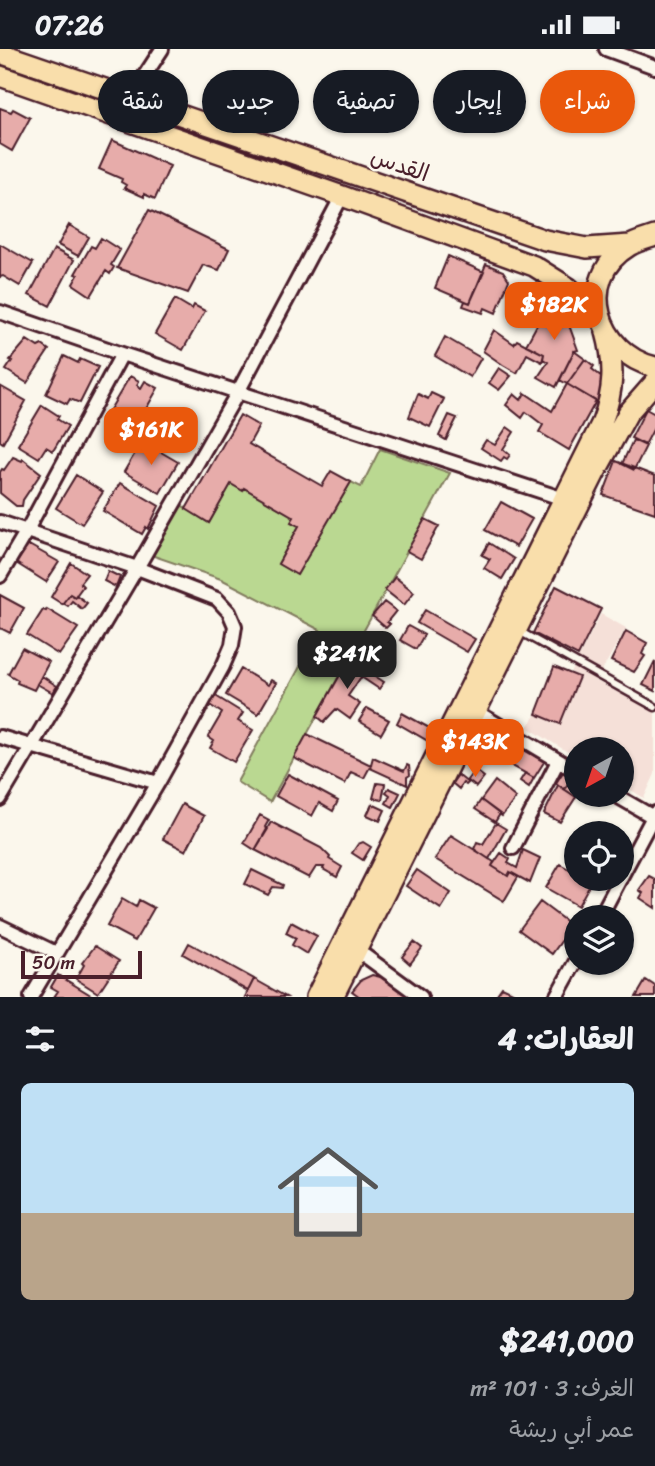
<!DOCTYPE html>
<html lang="ar">
<head>
<meta charset="utf-8">
<style>
	:root { --surface:#171b24; --page:#242831; --text:#f1f3f6; --muted:#9ea1a6; --line:#363941; --accent:#ea580c }
	body { margin:0; font-family:Sriracha,"Playpen Sans Arabic",sans-serif; background:var(--page); color:var(--text); direction:rtl; height:100vh; display:flex; flex-direction:column; font-size:26px; white-space:nowrap }
	* { box-sizing:border-box; margin:0 }
	p { font-size:23px; color:var(--muted) }
	.icon { flex:none; width:38px; height:38px; fill:none; stroke:currentColor; stroke-width:2; stroke-linecap:round; stroke-linejoin:round }
	.map { position:relative; height:948px; overflow:hidden; direction:ltr }
	.details { display:flex; flex-direction:column; background:var(--surface); flex:1 }
	.details>* { flex:none }
	.top-card { position:absolute; left:21px; top:21px; width:614px; height:63px; direction:rtl; display:flex; gap:14px }
	.needle { width:46px; rotate:220deg }
	.buttons { position:absolute; left:564px; top:688px; display:grid; gap:14px }
	.buttons a { display:grid; place-items:center; width:70px; height:70px; border-radius:50%; background:var(--surface); box-shadow:0 2px 5px #0004; font-size:35px }
	.scale { position:absolute; left:21px; bottom:18px; width:121px; box-sizing:border-box; padding-left:7px; border:4px solid #4a1f2b; border-top:0; font-size:19px; line-height:24px; white-space:nowrap; color:#4a1f2b; -webkit-text-stroke:5px #fbf7ec; paint-order:stroke }
	.price { position:absolute; translate:-50% -60px; padding:0 16px; border-radius:14px; background:var(--accent); color:#fff; font-size:23px; line-height:46px; filter:drop-shadow(0 2px 4px #0008) }
	.price::after { content:''; position:absolute; left:50%; top:42px; width:21px; height:16px; margin-left:-10px; background:inherit; clip-path:polygon(0 0,100% 0,50% 100%) }
	.price.active { background:#222; color:#fff }
	ul { padding:0; list-style:none }
	li { display:grid; align-content:center; gap:14px; height:371px; padding:0 21px }
	li+li { border-top:2px solid var(--line) }
	li span { display:grid; place-items:center; height:217px; border-radius:10px; color:#555 }
	li>.icon { margin-inline-start:auto }
	span .icon { width:126px; height:126px; fill:#fffc; stroke-width:1 }
	li b { font-size:30px }
	h2 { display:flex; justify-content:space-between; align-items:center; height:84px; padding:0 21px; font-size:30px }
	.chip { padding:0 24px; border-radius:32px; background:var(--surface); box-shadow:0 2px 5px #0004; font-size:24px; line-height:63px }
	.chip.active { background:var(--accent); color:#fff }
	.status { display:flex; justify-content:space-between; align-items:center; height:49px; padding:0 35px; background:var(--surface); direction:ltr }
	.status svg { height:19px; fill:currentColor }
	.map>svg:first-child { display:block }
</style>
</head>
<body>
<div class="status"><b>07:26</b><svg viewBox="0 0 49 12"><path d="M0 12V9h3v3zM5 12V6h3v6zM10 12V3h3v9zM15 12V0h3v12zM26 1h20v11H26zM47 4h2v5h-2z"/></svg></div>
<div class="map">
<svg width="655" height="948" viewBox="0 0 655 948">
	<rect width="100%" height="100%" fill="#fbf7ec"/>
	<filter id="ink" filterUnits="userSpaceOnUse"><feTurbulence type="fractalNoise" baseFrequency=".0143" numOctaves="2"/><feDisplacementMap in="SourceGraphic" scale="14" xChannelSelector="R" yChannelSelector="G"/><feConvolveMatrix kernelMatrix="1 2 1 2 8 2 1 2 1" color-interpolation-filters="sRGB"/></filter>
	<g filter="url(#ink)">
		<path fill="#f5e0d8" d="M601,565L626,579L596,632L655,662V725L644,749L621,735V700H576V708L527,678L536,665L561,674L579,628L571,625L574,617Z"/>
		<path fill="#bad891" stroke="#827c5e" stroke-width="2" d="M380,400L450,424L270,753L237,733L320,581L221,530L151,506L181,456L209,474L231,435L242,441L244,439L294,468L292,473L299,477L278,515L297,526L351,433L361,438Z"/>
		<path fill="#e7acaa" stroke="#4a1f2b" stroke-width="2" d="M0,59L11,63L13,60L30,69L12,102L0,95Z
			M112,91L170,117L155,150L144,145V148L124,139L126,136L121,133L122,130L99,120Z
			M149,161L229,200L219,221L203,216L188,244L117,219Z
			M69,176L89,188L78,207L58,196Z
			M101,189L120,201L111,216L114,218L110,225L106,222L91,247L73,235L78,226L75,225L91,197L95,199Z
			M0,195L33,214L20,237L3,227L0,228Z
			M54,200L74,211L50,257L29,246Z
			M448,207L484,223L470,254L435,239Z
			M486,215L503,222L509,231L496,264L485,259L483,264L463,257L465,252L470,254Z
			M552,248L561,254L578,301L574,302L556,338L538,328L548,313L543,310L544,305L526,296Z
			M175,250L192,260L194,256L205,262L183,301L155,285Z
			M494,281L514,295L517,291L544,305L542,313L527,305L517,324L503,316L483,302Z
			M445,288L481,309L470,328L435,307Z
			M27,291L38,298L42,296L49,301L27,334L6,321L12,312L10,311Z
			M574,302L585,310L567,335L560,331Z
			M64,307L78,314L80,310L98,318L80,354L70,350L67,355L46,345Z
			M585,310L594,317L592,320L602,328L605,335L600,355L567,335Z
			M499,319L511,327L499,341L489,334Z
			M130,327L139,332L137,336L141,339L145,332L158,339L137,376L123,368L121,371L108,364Z
			M567,335L596,352L569,401L539,383L543,376L526,363L522,369L506,356L514,345L521,351L525,344L552,362Z
			M0,337L26,352L3,394L0,392Z
			M431,344L444,350L430,378L409,368L418,345L428,350Z
			M42,356L59,367L57,370L68,377L53,402L46,398L39,409L18,396Z
			M162,360L179,371L168,389L151,378Z
			M646,360L655,365V377L645,396L631,389Z
			M240,366L259,377L249,395L322,437L331,422L351,433L297,526L278,515L299,477L291,473L294,468L244,439L243,442L231,435L209,474L186,460Z
			M449,366L457,369L446,391L439,387Z
			M507,378L514,383L503,400L510,406L507,410L504,408L501,412L481,399L486,391L495,396Z
			M633,391L646,397L634,421L622,415Z
			M142,392L178,413L160,444L124,423Z
			M13,408L22,412L23,410L41,424L23,451L22,457H16L0,444V423L2,420L4,421Z
			M616,412L655,427V464L603,446Z
			M76,426L103,443L82,475L56,459Z
			M120,434L159,457L148,480L146,478L142,485L103,462Z
			M501,453L532,470L516,498L485,481Z
			M425,470L439,477L421,510L407,502Z
			M489,494L514,510L502,530L484,519L490,510L482,506Z
			M29,496L59,513L46,533L16,514Z
			M71,514L87,525L80,534L83,537L75,548L70,545L62,555L51,548Z
			M108,522L120,528L116,538L104,532Z
			M395,528L414,543L404,556L385,541Z
			M556,537L601,560L578,607L533,584Z
			M70,545L75,548L76,546L87,554L82,560L72,552L68,557L63,554Z
			M0,546L24,559L10,584L0,579Z
			M384,553L396,562L387,573L390,575L386,579L372,567Z
			M47,560L78,579L59,606L27,586L43,561L46,562Z
			M425,561L475,590L467,603L417,574Z
			M408,577L424,586L416,600L400,591Z
			M626,582L647,594L642,605L645,607L634,623L611,612Z
			M358,596L367,600L362,611L352,606Z
			M22,599L49,613L34,641L17,634L18,631L8,625Z
			M349,610L384,633L379,640L361,628L348,647L360,655L350,670L336,660L324,673L317,667Z
			M655,612V642L643,636Z
			M554,618L579,628L560,675L536,665Z
			M241,620L268,636L271,631L276,634L258,665L226,646Z
			M42,627L57,637L53,644L37,635Z
			M214,646L243,664L238,672L253,681L234,713L210,699L214,692L208,688L222,664L208,655Z
			M367,659L389,671L381,685L359,672Z
			M402,664L433,681L428,692L397,674Z
			M307,685L371,716L364,729L351,723L345,735L294,709Z
			M500,685L516,695L510,703L495,692Z
			M499,695L506,700L498,708L493,704Z
			M524,701L544,713L534,729L512,717Z
			M373,708L404,722L407,716L409,717L410,726L407,728V736L370,719Z
			M565,720L575,726L564,740L556,734Z
			M475,721L484,728L476,738L467,731Z
			M525,724L534,729L529,738L520,732Z
			M288,725L338,752L333,762L319,754L312,767L276,747Z
			M458,726L468,734L466,736L463,734L459,740L452,734Z
			M572,731L576,734V748L564,740Z
			M495,732L516,749L502,767L481,751Z
			M377,734L385,735L382,751L373,749Z
			M558,736L576,748L560,773L544,765Z
			M389,739L400,744L393,758L386,754L390,746L386,743Z
			M481,751L500,765L495,773L475,760Z
			M182,755L204,767L186,802L163,790Z
			M372,755L385,761L380,772L367,766Z
			M260,766L269,771L265,778L268,780L255,801L244,794Z
			M271,773L321,799L330,808L329,810L342,818L337,828L323,820L324,818H316L309,829L255,801Z
			M496,774L506,780L489,810L474,800L477,793L483,795Z
			M451,786L494,813L492,817L508,827L510,823L518,828L504,852L435,810Z
			M363,793L371,798L363,811L352,804L358,795Z
			M523,801L540,809L530,834L510,823L508,827L492,817L501,804L510,810L508,814L517,819Z
			M560,815L576,824V830H585L591,833L578,857L546,839Z
			M252,821L283,836L282,839L273,838L268,846L245,835Z
			M417,821L451,844L441,860L406,837Z
			M649,827L655,830V859L640,849L643,844L639,841Z
			M122,850L136,858L139,851L154,859L135,892L107,877Z
			M540,853L572,877L552,905L519,881Z
			M291,873L317,887L307,905L292,896L296,889L286,884Z
			M414,893L422,899L410,915L402,908Z
			M189,894L254,930L248,942L183,905Z
			M95,897L119,912L98,944L76,930L84,916L82,914Z
			M58,926L94,948H54L58,942L51,938Z
			M372,926L385,929L410,948H360L352,942L361,931Z
			M254,930L286,948H245Z
			M646,931L655,937V948H636Z
			M502,938L513,943L519,948H495Z"/>
		<g fill="none" stroke-linecap="round" stroke-linejoin="round">
			<g stroke="#4a1f2b" stroke-width="11">
				<path id="service" d="M519,582L655,658"/>
			</g>
			<g stroke="#4a1f2b" stroke-width="18">
				<path id="minor" d="M606,0L655,18
					M130,49L162,0
					M0,263L122,305L564,450
					M0,473L137,519L217,550L229,563L235,577L232,596L223,617L158,734L31,948
					M0,527L26,483L122,305
					M475,662L576,722
					M0,688L158,734
					M615,746L655,769
					M0,750L137,519L238,343L342,147
					M513,799L558,712
					M621,828L655,764
					M600,868L620,830
					M0,877L56,904
					M357,901L421,948
					M556,948L576,912"/>
			</g>
			<g stroke="#4a1f2b" stroke-width="24">
				<path id="primary" d="M0,4L545,191L587,199L630,196
					M0,27L342,147L534,217L569,239L599,267
					M655,187C647,190 637,192 629,197C574,230 598,305 655,318
					M316,948L602,373C614,342 615,315 606,283
					M333,948L595,424L628,364L655,333"/>
			</g>
			<use href="#service" stroke="#fbf7ec" stroke-width="6"/>
			<use href="#minor" stroke="#fbf7ec" stroke-width="12"/>
			<use href="#primary" stroke="#f9deab" stroke-width="19"/>
		</g>
	</g>
	<g text-anchor="middle" dominant-baseline="central" stroke-width="5" stroke-linejoin="round" paint-order="stroke">
		<g font-size="23" fill="#4a1f2b" stroke="#fbf7ec">
			<text transform="translate(400 116) rotate(19)">القدس</text>
		</g>
	</g>
</svg>
<div class="buttons">
<a><svg class="needle" viewBox="-14 -14 28 28"><path d="M0-13l5 13h-10z" fill="#e53935"/><path d="M0 13l5-13h-10z" fill="#9ea1a6"/></svg></a>
<a><svg class="icon" aria-label="locate" viewBox="0 0 24 24"><circle cx="12" cy="12" r="6"/><path d="M12 2v4M12 18v4M2 12h4M18 12h4"/></svg></a>
<a><svg class="icon" aria-label="layers" viewBox="0 0 24 24"><path d="M12 4l9 5-9 5-9-5zM3 14l9 5 9-5"/></svg></a>
</div>
<div class="scale">50 m</div>
<b class="price" style="left:554px;top:293px">$182K</b>
<b class="price" style="left:151px;top:418px">$161K</b>
<b class="price active" style="left:347px;top:642px">$241K</b>
<b class="price" style="left:475px;top:730px">$143K</b>
<div class="top-card">
<a class="chip active">شراء</a>
<a class="chip">إيجار</a>
<a class="chip">تصفية</a>
<a class="chip">جديد</a>
<a class="chip">شقة</a>
</div>
</div>
<section class="details">
<h2>العقارات: 4<svg class="icon" aria-label="filters" viewBox="0 0 24 24"><path d="M4 7h16M4 17h16"/><circle cx="9" cy="7" r="2"/><circle cx="15" cy="17" r="2"/></svg></h2>
<ul>
<li><span style="background:linear-gradient(#bfe0f5 60%,#b9a48a 0)"><svg class="icon" aria-label="home" viewBox="0 0 24 24"><path d="M3 11l9-7 9 7M6 9v11h12V9"/></svg></span><div><b>$241,000</b><p>الغرف: 3 · 101 m²</p><p>عمر أبي ريشة</p></div></li>
</ul>
</section>
</body>
</html>
